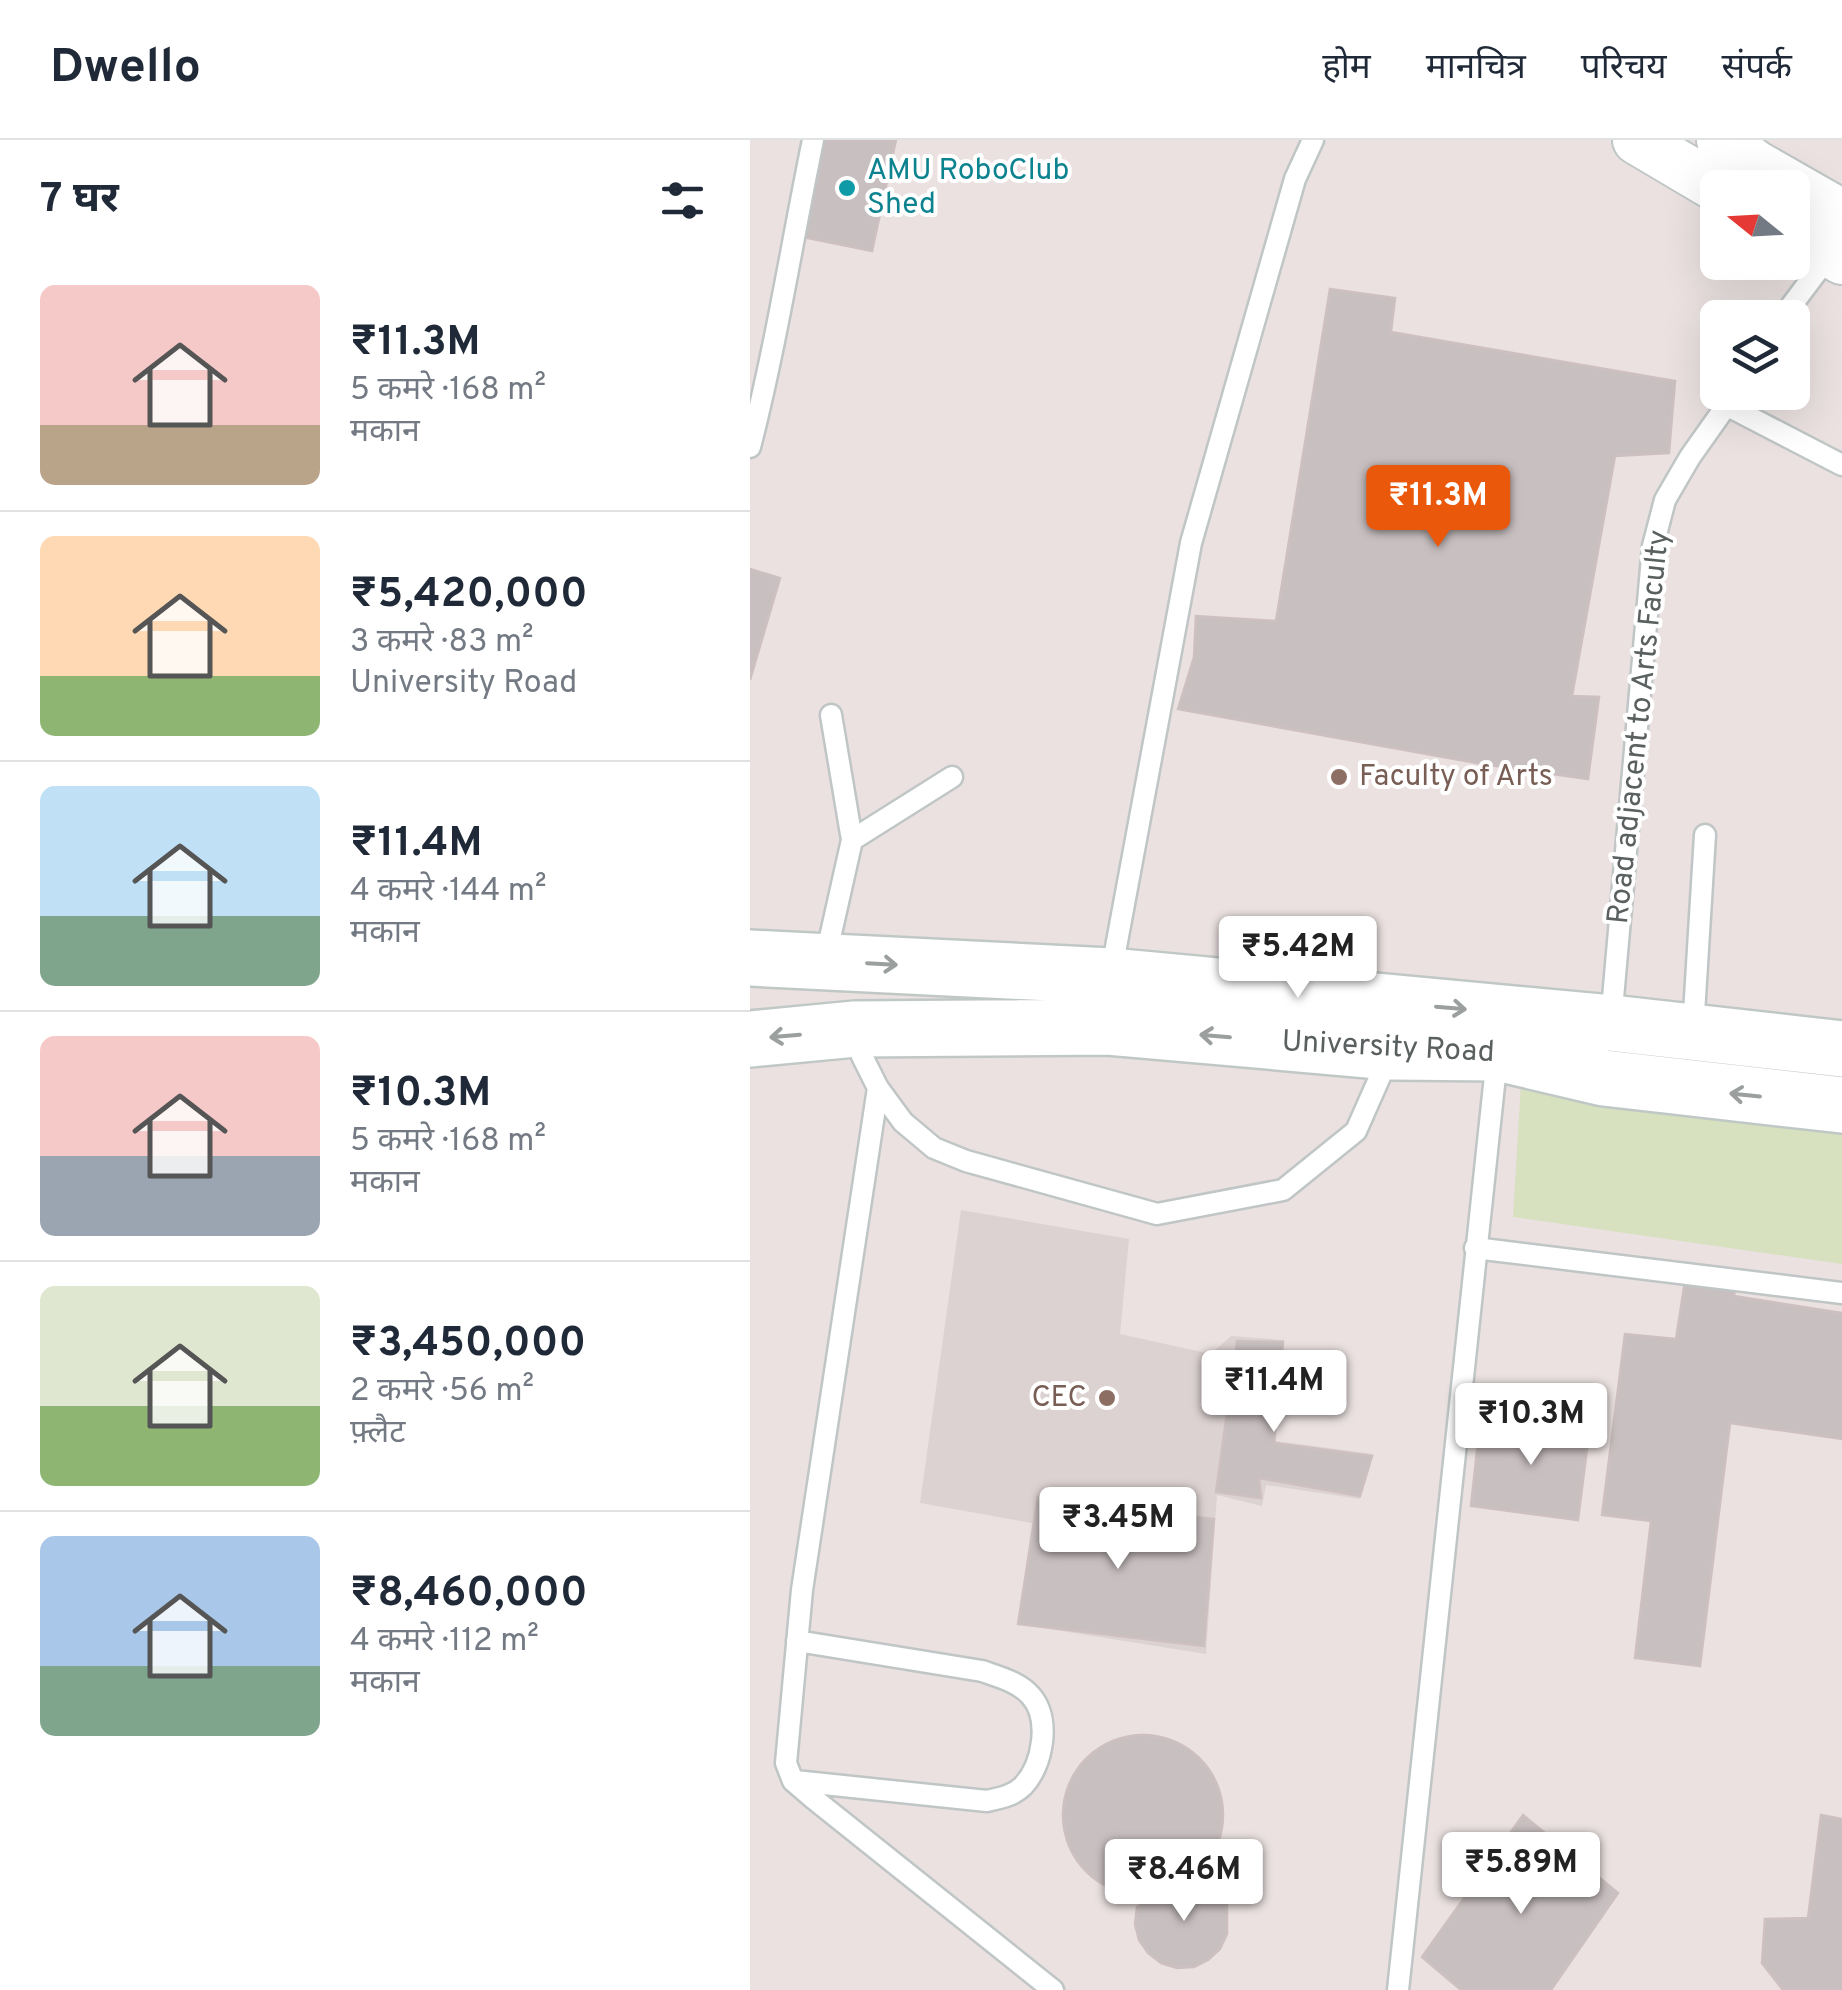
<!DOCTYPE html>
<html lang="hi">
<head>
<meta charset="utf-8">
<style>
	:root { --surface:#fff; --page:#f2f2f3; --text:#1f2937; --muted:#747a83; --line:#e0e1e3; --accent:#ea580c }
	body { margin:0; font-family:Overpass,"Noto Sans Devanagari",sans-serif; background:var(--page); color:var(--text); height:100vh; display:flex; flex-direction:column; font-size:38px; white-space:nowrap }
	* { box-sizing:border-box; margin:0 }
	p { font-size:32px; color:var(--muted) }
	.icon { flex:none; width:55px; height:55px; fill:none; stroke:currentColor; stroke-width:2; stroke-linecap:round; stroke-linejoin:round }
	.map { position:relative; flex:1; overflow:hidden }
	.side { display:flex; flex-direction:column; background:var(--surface); width:750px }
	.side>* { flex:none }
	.needle { width:65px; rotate:288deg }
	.fabs { position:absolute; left:950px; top:30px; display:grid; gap:20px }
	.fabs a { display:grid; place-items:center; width:110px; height:110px; border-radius:15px; background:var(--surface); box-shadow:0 10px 40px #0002; font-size:50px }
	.price { position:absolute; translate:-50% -85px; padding:0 22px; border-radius:10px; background:#fff; color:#222; font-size:32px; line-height:65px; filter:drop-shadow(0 2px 5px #0008) }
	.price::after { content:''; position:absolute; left:50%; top:60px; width:30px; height:22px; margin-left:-15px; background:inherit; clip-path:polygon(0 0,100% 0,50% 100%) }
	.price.active { background:var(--accent); color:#fff }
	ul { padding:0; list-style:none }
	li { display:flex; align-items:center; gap:30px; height:250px; padding:0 40px }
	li+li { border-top:2px solid var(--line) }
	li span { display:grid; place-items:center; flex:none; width:280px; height:200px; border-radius:15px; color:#555 }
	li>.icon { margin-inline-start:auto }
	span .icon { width:120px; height:120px; fill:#fffc; stroke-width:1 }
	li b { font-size:42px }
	h2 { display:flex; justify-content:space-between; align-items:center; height:120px; padding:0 40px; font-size:42px }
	header { display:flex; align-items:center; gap:60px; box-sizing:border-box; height:140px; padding:0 50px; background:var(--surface); border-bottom:2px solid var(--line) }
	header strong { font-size:48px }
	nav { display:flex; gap:55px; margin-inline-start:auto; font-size:35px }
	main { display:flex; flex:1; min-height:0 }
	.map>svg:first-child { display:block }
</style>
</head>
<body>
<header>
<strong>Dwello</strong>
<nav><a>होम</a><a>मानचित्र</a><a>परिचय</a><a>संपर्क</a></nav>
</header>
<main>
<section class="side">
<h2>7 घर<svg class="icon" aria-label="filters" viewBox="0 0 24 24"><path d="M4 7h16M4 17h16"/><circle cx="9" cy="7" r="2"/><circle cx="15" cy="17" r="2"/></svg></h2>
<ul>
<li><span style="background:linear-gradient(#f6c9c9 70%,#b9a48a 0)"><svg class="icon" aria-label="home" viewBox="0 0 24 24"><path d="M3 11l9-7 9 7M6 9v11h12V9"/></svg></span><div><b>₹11.3M</b><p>5 कमरे · 168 m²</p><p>मकान</p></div></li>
<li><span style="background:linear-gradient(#ffd9b3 70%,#8fb573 0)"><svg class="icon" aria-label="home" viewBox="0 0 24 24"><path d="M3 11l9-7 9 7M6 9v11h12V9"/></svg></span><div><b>₹5,420,000</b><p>3 कमरे · 83 m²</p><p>University Road</p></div></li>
<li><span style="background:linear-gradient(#bfe0f5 65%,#7fa58c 0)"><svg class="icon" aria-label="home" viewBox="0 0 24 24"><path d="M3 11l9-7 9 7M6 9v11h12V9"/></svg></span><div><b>₹11.4M</b><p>4 कमरे · 144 m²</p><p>मकान</p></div></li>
<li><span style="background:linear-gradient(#f6c9c9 60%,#9aa5b1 0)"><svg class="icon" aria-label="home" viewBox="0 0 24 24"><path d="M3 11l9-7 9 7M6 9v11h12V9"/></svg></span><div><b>₹10.3M</b><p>5 कमरे · 168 m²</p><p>मकान</p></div></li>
<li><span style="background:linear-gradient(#dfe7d0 60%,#8fb573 0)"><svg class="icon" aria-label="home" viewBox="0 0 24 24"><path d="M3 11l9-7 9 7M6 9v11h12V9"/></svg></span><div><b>₹3,450,000</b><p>2 कमरे · 56 m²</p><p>फ़्लैट</p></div></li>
<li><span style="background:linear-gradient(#a9c7e8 65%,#7fa58c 0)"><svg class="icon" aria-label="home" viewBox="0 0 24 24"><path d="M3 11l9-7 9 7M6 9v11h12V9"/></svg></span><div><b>₹8,460,000</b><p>4 कमरे · 112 m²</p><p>मकान</p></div></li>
</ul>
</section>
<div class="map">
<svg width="1092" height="1850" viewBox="0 0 1092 1850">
	<rect width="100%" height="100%" fill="#ebe1e1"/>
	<path fill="#ddd2d2" d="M211,1070L379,1099L370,1194L461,1214L481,1196L534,1200L526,1301L623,1314L610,1359L516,1345L512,1366L467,1355L456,1514L268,1484L282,1383L170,1363Z"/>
	<path fill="#d7e0bf" d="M772,927L1092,947V1124L763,1077Z"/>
	<path fill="#c8bfc0" stroke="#cec0c0" stroke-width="2.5" d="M68,0H146L122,111L48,96Z
		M580,149L645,158L641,192L925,241L919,313L865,316L822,556L849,557L838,639L732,624L428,569L444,517L446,476L526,481Z
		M0,429L30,438L0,540Z
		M935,1141L985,1146L984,1156L1092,1173V1299L980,1283L950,1526L885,1518L901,1381L852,1375L875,1194L926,1199Z
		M487,1201L533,1202L524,1303L622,1316L610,1356L509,1338L511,1358L466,1352Z
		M730,1283L840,1285L828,1380L721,1366Z
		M288,1357L464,1379L454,1506L268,1484Z
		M313 1675a80 80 0 1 1 160 0a80 80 0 1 1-160 0Z
		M773,1675L868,1753L801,1850H711L672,1817Z
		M1071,1675L1092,1679V1850H1033L1012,1823L1015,1779L1058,1778Z
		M447,1735L470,1752L477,1765V1794L470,1809L458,1820L444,1827L427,1828L411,1823L398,1813L389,1800L385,1784L387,1767Z"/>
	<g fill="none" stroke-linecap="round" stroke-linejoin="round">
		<g stroke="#bfc6c5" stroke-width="25">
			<path id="service" d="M1032,178L1081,113
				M978,266L1092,325
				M0,307C26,206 42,102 63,0
				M102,700L202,637
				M75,820L102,700L81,575
				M361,834L441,403L545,39L563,0
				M861,881L903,406L915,360L940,317L986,252
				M943,890L955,695
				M107,894L112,916L128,948L153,982L184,1008L216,1021L407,1074L533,1050L606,991L640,914
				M128,948L52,1450L36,1623L43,1641L64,1659L303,1850
				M725,1108L1092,1153
				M45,1641L237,1661C250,1658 263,1656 273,1646C293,1625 301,1579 281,1556C269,1542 249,1537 232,1531L47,1501
				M648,1850L747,917"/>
		</g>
		<g stroke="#bfc6c5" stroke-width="52">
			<path id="tertiary" d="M887,0L968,48
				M971,0L1006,25L1092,74
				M1042,91L1092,120"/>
		</g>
		<g stroke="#c0c8c6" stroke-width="60">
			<path id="secondary" d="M0,818L360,836L861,883L1092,909
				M0,899L105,889L358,887L641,912L748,913L854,938L1092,965"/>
		</g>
		<use href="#service" stroke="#fff" stroke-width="20"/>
		<use href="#tertiary" stroke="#fff" stroke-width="48"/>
		<use href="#secondary" stroke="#fff" stroke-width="55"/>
	</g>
	<defs><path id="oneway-shaft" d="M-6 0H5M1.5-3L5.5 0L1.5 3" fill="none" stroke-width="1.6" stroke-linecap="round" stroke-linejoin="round" transform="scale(2.5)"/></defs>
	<g stroke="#9ba09f">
		<use href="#oneway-shaft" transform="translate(132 824) rotate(3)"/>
		<use href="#oneway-shaft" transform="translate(701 868) rotate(5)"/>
		<use href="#oneway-shaft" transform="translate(35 896) rotate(175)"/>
		<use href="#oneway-shaft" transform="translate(465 896) rotate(-175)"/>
		<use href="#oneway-shaft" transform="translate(995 955) rotate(-174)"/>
	</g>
	<circle fill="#0f9aa8" stroke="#fff" stroke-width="4" cx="97" cy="48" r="10"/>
	<g fill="#8d6e63" stroke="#fff" stroke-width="4">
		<circle cx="589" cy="637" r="10"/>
		<circle cx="357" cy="1258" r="10"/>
	</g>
	<g text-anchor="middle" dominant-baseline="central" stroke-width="8" stroke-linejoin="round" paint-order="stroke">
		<g font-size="30" fill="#0d838f" stroke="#fff" text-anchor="start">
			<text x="117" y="31">AMU RoboClub<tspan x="117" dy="34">Shed</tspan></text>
		</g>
		<g font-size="30" fill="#59605f" stroke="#fff">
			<text transform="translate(890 587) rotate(-84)">Road adjacent to Arts Faculty</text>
			<text transform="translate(638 908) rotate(3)">University Road</text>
		</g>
		<g font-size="30" fill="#785e54" stroke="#fff" text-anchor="start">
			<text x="609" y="637">Faculty of Arts</text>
			<text x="337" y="1258" text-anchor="end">CEC</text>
		</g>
	</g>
</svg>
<div class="fabs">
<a><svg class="needle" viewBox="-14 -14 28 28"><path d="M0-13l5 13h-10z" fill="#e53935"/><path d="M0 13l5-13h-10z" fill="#747a83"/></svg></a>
<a><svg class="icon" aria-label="layers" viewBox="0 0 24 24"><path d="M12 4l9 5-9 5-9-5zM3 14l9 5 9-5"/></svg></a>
</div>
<b class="price active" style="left:688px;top:410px">₹11.3M</b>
<b class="price" style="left:548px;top:861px">₹5.42M</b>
<b class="price" style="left:524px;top:1295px">₹11.4M</b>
<b class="price" style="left:781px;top:1328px">₹10.3M</b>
<b class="price" style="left:368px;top:1432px">₹3.45M</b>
<b class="price" style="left:771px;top:1777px">₹5.89M</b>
<b class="price" style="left:434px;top:1784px">₹8.46M</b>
</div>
</main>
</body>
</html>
